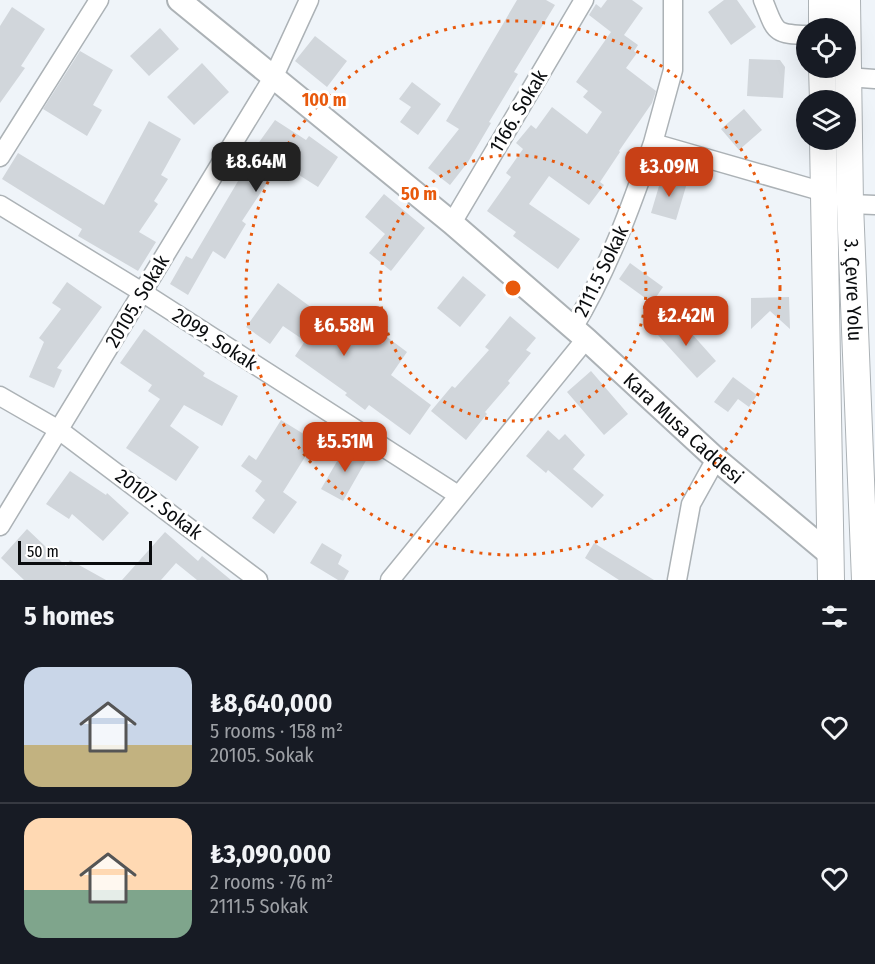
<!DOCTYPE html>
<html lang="en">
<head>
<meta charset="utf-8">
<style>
	:root { --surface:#171b24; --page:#242831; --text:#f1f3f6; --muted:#9ea1a6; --line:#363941; --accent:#c84016 }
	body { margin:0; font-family:"Fira Sans Condensed",sans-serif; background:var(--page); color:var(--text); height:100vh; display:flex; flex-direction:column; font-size:22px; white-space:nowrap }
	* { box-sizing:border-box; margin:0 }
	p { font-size:20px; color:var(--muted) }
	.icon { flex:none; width:33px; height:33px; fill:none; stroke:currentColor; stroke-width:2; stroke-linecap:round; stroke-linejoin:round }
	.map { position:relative; height:580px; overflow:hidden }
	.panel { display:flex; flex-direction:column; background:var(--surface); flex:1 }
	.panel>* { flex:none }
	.fabs { position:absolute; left:796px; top:18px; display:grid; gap:12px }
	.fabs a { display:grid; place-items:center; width:60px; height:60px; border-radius:50%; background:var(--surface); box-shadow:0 6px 24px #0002; font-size:30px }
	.scale { position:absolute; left:18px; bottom:15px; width:134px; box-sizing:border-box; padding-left:6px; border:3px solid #0a0c0e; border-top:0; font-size:16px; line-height:21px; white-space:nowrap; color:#0a0c0e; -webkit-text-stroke:4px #fff; paint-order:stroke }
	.price { position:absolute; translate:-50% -51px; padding:0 14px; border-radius:12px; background:var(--accent); color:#fff; font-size:20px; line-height:39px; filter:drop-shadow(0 2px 3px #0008) }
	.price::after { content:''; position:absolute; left:50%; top:36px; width:18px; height:14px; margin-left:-9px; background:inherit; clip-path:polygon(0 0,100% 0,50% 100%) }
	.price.on { background:#222; color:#fff }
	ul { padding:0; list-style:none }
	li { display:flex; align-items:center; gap:18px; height:150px; padding:0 24px }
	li+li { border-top:2px solid var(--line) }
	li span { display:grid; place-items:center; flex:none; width:168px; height:120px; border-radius:18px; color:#555 }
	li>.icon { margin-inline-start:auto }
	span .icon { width:72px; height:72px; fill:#fffc; stroke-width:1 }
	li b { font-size:26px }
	h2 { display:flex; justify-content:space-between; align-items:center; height:72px; padding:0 24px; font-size:26px }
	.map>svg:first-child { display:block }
</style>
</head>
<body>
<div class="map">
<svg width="875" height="580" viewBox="0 0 875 580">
	<rect width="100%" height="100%" fill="#eff4f9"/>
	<path fill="#d1d6db" d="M517,0H546L555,5L514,72L518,74L489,122L491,123L468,162L450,185L428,168L459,129L446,121Z
		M607,0H632L643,8L624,35L638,45L634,51L637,53L626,68L656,91L652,103L619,151L620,152L600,182L604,185L589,205L549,176L529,204L580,239L558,269L513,236L516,232L487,211L511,177L506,173L523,149L516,143L531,125L536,129L552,107L587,134L602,112L583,97L588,91L576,82L611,32L589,15L596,4L601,8Z
		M724,0H737L756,27L731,45L708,12Z
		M12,7L45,29L21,66L25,68L0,103V26Z
		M160,28L179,49L149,76L130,56Z
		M315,36L347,61L327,87L295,61Z
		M80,51L113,70L93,105L102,110L87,136L43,109Z
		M749,59L780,60L785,67L783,98L747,96Z
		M202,63L229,92L194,125L167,97Z
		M412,82L441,104L418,135L400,122L411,107L399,99Z
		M744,109L762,130L739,150L721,129Z
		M275,120L306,140L309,136L338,157L318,187L283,165L280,170L277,168L242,221L246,224L225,259L213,251L188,295L170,284L186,256L192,259L244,171L242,169L252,152Z
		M149,121L181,139L161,175L168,179L154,201L158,204L139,232L156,242L138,271L78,236L82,229L2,179L18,153L104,205Z
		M662,176L687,183L676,220L651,213Z
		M384,194L425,228L391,271L369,253L385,234L365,217Z
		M630,263L663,287L652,303L619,279Z
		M463,276L486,295L460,327L437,308Z
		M67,282L102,307L57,368L62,370L54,388L29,377L44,342L39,338L61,309L52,303Z
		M278,283L323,316L326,311L344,324L345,322L352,327L354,325L382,344L387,337L407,352L391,375L431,405L410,435L369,405L365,410L345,395L347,393L295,356L305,341L283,326L270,344L246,327Z
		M789,297L790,329L770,311L751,329V298Z
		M510,316L536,338L526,350L531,353L508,381L510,383L485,412L487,414L466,440L431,411L452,386L455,388L489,350L485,347Z
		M676,316L716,361L697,378L657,334Z
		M144,329L205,373L203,376L238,396L222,426L184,405L170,426L199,447L176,481L126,448L160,399L148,391L152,385L120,363Z
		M591,371L628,414L604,435L567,392Z
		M733,377L757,395L749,407L738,399L728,412L714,402Z
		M281,420L315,441L283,492L297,502L274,534L252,518L265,500L255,491L262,481L241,466L249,455L256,460Z
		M548,430L559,440L565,434L585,455L573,469L604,495L592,508L548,470L546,473L526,456Z
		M347,444L368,457L343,501L321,489Z
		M70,471L106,495L107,493L129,513L103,541L72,514L69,519L46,504Z
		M27,529L66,566L70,560L106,580H24L1,558Z
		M165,532L198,561L202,556L231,580H197L176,563L161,580H122Z
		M322,543L342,555L338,564L349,571L344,580H338L310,563Z
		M594,543L654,580H619L585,558Z"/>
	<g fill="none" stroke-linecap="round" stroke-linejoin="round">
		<g stroke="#acb2b6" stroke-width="21">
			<path id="minor" d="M763,0C776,31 772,34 807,35
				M847,77L875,79
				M653,143L673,70V0
				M0,157L99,0
				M850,204L875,205
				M0,205L142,292L458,495
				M452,223L584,0
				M573,328C608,270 631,207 653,143L824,192
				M0,396L59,430L258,580
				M0,526L274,76L309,0
				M390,580L586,339
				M677,580L691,504L716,459"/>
		</g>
		<g stroke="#acb2b6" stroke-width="26">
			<g id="tertiary">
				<path id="s1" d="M179,0L452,223L586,339L716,459L831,555"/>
			</g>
		</g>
		<g stroke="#acb2b6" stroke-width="28">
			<g id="secondary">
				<path d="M822,0V28"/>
				<path id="s2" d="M847,0L850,204L865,580"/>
				<path d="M822,68L823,100"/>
				<path d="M823,140L831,580"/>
			</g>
		</g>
		<use href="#minor" stroke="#fff" stroke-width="18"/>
		<use href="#tertiary" stroke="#fff" stroke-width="22"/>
		<use href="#secondary" stroke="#fff" stroke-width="26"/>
	</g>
	<g fill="none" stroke="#e8590c" stroke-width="3" stroke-dasharray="3 6">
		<circle cx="513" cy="288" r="133"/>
		<circle cx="513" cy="288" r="267"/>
	</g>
	<g text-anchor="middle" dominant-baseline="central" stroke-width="6" stroke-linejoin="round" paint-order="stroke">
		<g font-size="20" fill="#0a0c0e" stroke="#fff">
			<text transform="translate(518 111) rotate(-59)">1166. Sokak</text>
			<text transform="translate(601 271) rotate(-64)">2111.5 Sokak</text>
			<text stroke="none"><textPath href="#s2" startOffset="290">3. Çevre Yolu</textPath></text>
			<text transform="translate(137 301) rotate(-59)">20105. Sokak</text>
			<text transform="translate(215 339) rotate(33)">2099. Sokak</text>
			<text stroke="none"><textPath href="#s1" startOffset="662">Kara Musa Caddesi</textPath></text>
			<text transform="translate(159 504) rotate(37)">20107. Sokak</text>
		</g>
	</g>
	<circle cx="513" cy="288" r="9" fill="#e8590c" stroke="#fff" stroke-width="3"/>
	<g font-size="18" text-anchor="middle" font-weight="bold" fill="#e8590c" stroke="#fff" stroke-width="6" stroke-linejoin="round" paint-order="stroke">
		<text x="324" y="106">100 m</text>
		<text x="419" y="200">50 m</text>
	</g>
</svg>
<div class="fabs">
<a><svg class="icon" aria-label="locate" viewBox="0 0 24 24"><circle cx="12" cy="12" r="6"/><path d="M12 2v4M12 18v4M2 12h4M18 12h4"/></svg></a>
<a><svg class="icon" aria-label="layers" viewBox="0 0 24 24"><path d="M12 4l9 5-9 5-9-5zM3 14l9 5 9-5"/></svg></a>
</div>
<div class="scale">50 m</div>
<b class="price on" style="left:256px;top:193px">₺8.64M</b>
<b class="price" style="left:669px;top:198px">₺3.09M</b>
<b class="price" style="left:686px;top:347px">₺2.42M</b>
<b class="price" style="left:344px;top:357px">₺6.58M</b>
<b class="price" style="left:345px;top:473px">₺5.51M</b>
</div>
<section class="panel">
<h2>5 homes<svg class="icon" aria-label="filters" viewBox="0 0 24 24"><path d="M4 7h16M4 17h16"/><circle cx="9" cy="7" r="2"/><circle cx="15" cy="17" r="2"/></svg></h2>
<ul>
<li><span style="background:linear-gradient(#c9d6e8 65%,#c2b280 0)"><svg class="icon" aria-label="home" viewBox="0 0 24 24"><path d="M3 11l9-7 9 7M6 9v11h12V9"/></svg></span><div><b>₺8,640,000</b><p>5 rooms · 158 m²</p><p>20105. Sokak</p></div><svg class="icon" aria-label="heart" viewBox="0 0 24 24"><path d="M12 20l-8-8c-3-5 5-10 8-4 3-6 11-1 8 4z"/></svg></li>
<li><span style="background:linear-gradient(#ffd9b3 60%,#7fa58c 0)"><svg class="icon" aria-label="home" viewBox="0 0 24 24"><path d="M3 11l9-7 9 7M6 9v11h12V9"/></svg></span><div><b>₺3,090,000</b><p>2 rooms · 76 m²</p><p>2111.5 Sokak</p></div><svg class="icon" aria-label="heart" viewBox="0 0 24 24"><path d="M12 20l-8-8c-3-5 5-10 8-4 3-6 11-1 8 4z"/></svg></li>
</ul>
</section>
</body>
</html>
